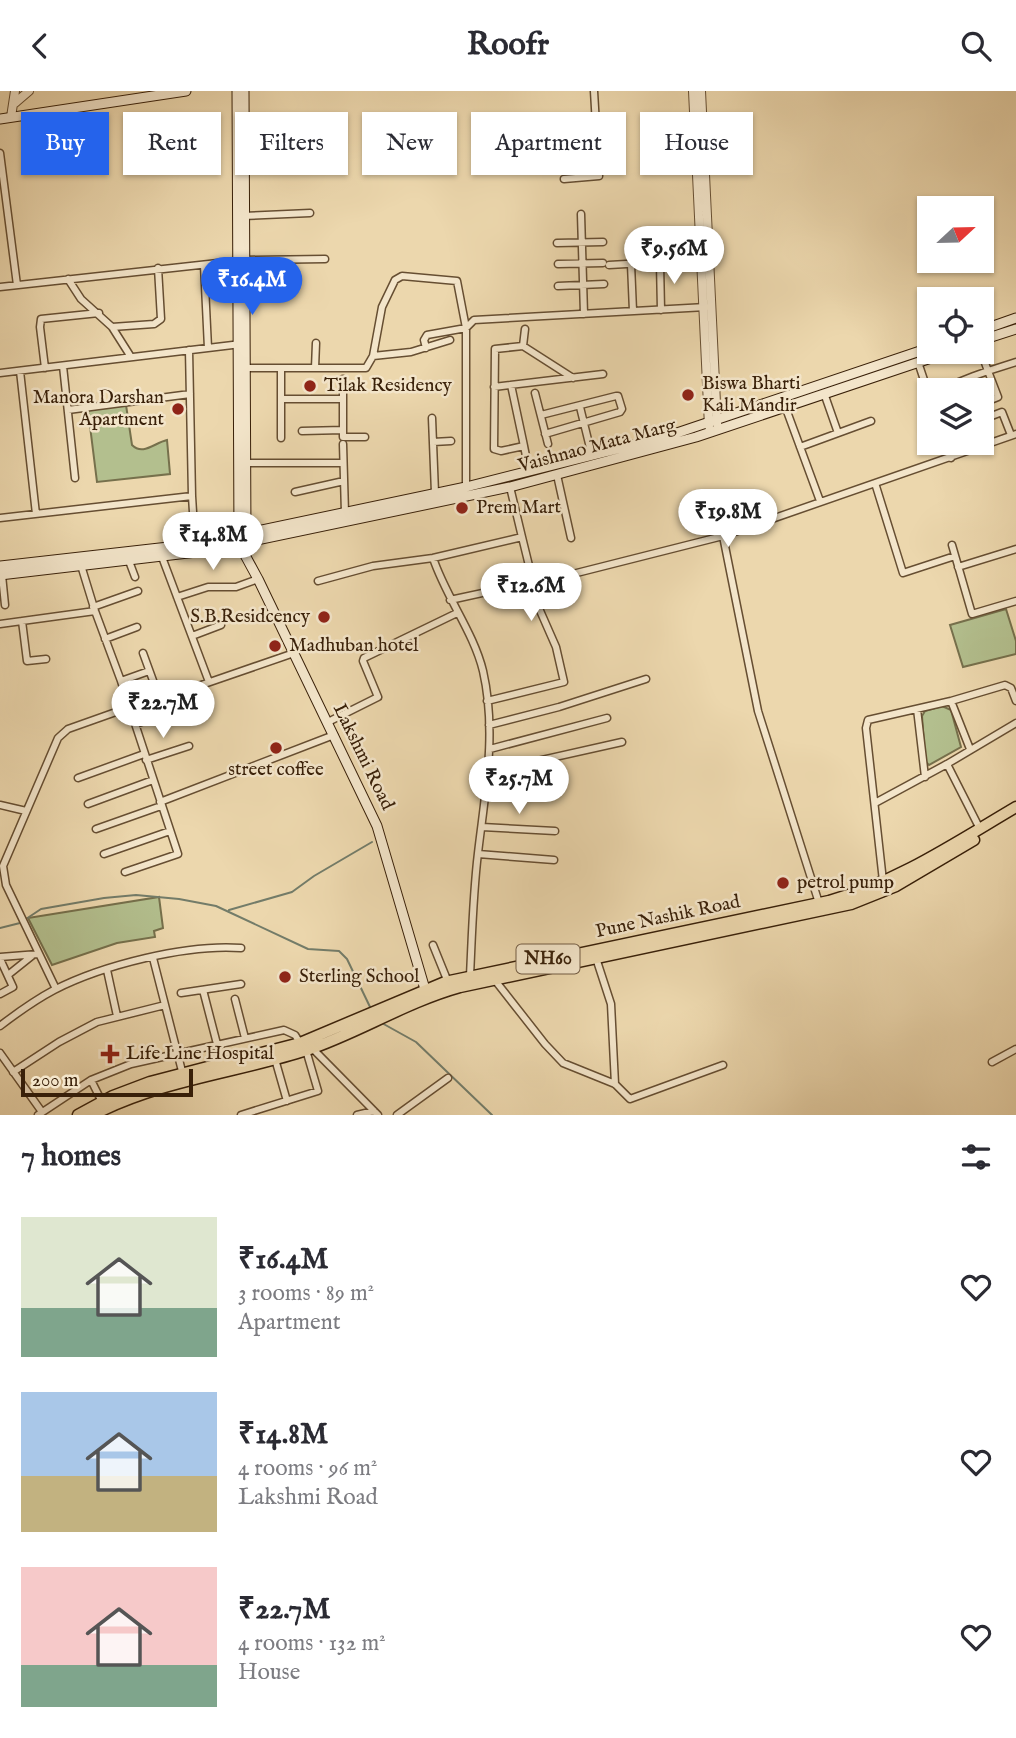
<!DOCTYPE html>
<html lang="en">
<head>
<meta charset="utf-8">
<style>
	:root { --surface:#fff; --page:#f7f7f7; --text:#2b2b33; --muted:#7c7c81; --accent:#2563eb }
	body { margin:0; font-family:"IM FELL English",serif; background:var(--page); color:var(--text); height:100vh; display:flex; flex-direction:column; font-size:26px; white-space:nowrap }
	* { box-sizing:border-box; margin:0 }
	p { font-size:23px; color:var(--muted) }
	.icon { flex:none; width:38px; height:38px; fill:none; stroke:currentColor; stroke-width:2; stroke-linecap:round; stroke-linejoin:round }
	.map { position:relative; height:1024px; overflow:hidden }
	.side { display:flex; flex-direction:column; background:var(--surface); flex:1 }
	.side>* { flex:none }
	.guide { position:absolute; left:21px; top:21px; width:975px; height:63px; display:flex; gap:14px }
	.needle { width:46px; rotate:68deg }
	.controls { position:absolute; left:917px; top:105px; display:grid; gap:14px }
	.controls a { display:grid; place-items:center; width:77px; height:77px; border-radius:0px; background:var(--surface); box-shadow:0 2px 5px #0004; font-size:35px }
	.scale { position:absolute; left:21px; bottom:18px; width:172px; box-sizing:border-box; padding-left:7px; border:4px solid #392009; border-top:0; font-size:19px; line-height:24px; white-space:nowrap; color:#392009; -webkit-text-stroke:5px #f3e5ca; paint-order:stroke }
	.price { position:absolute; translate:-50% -60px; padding:0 16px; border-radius:24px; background:#fff; color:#222; font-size:23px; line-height:46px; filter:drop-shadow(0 2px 4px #0008) }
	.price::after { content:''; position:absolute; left:50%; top:42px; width:21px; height:16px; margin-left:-10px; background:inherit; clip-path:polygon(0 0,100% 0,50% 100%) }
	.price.selected { background:var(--accent); color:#fff }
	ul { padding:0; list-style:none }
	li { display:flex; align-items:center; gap:21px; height:175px; padding:0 21px }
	li span { display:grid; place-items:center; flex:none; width:196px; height:140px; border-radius:0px; color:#555 }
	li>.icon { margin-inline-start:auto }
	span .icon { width:84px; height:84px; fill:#fffc; stroke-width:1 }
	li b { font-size:30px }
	h2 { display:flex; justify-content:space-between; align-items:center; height:84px; padding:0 21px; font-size:30px }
	.tag { padding:0 24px; border-radius:0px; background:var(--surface); box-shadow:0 2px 5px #0004; font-size:24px; line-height:63px }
	.tag.selected { background:var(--accent); color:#fff }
	header { display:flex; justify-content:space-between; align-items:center; height:91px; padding:0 21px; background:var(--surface); font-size:32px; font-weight:700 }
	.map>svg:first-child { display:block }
</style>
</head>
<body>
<header><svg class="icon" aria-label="back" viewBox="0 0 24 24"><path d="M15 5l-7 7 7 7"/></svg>Roofr<svg class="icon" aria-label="search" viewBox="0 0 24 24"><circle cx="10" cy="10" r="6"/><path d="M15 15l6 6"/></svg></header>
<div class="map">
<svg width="1016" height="1024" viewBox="0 0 1016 1024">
	<rect width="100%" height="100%" fill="#ecd7ad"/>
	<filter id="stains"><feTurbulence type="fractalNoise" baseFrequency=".00286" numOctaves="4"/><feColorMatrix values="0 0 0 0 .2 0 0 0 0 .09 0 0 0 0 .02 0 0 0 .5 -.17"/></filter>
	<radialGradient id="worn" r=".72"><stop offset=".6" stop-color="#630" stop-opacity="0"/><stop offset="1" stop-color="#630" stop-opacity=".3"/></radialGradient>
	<path fill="#b3bf8e" stroke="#76704c" stroke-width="2" d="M126,314L132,354C143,365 154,352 167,349L170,383L97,391L88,319Z
		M1006,518L1016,550V563L963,576L950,534Z
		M942,615L951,619L961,656L929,674L925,670L922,625L925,620Z
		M159,806L163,837L154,840L155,846L117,852L52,874L28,827Z"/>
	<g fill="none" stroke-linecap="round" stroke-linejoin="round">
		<path stroke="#737c69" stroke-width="2" d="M229,819L292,801L314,785L372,751
			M0,837L20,832L41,818L104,807L136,804L179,808L216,815L308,858L339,860L347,868L371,918
			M380,931L416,951L492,1024"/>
		<g stroke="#664e32" stroke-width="9">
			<path id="minor" d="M0,62L17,194
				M564,88L599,85L594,0
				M581,123L584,223
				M242,125L310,122
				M642,147L689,144
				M557,152L603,151
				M660,172L661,219
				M558,173L603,172
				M631,173L633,220
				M204,174L208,257
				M609,174L678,170L682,166L681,144
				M68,188L81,208L112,236L131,266
				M558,195L604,193
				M0,196L245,169L325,168
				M112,236L154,233L161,228L158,177
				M523,255L525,238
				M189,259L192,405L195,453
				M373,265L382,216L395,189L402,185L457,190L466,237L427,244L424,249L426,257
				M918,271L929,304
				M63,275L75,387
				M45,277L40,236L41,228L99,222
				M243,277H366L373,265L411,261L450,249
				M315,277L316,252
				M20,280L36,423
				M0,282L241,253
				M343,288V346H365
				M959,291L974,285
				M511,294L524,355
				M494,296L603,283
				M979,299L974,285L988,280L981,261
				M535,302L548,353
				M824,302L838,342
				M282,308H343
				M982,308L989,326L1002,321L1011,344
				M983,312L998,306L988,280L1016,271
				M785,315L820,410
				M580,316L592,365
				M68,319L190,303
				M541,324L616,305H618L622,318L620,321L545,343
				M432,327L435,402
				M302,340L343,339
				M281,347V277
				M433,351L451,350
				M946,352L951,367
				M343,353L345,422
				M800,356L871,330
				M243,372H343
				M529,380L524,355L501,360L494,358L495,258L523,255L573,287
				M557,384L571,447
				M875,392L903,482L955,465
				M466,398V237L474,229L706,216
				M295,401L344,390
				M0,427L192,405
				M723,445L758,620L819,812
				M522,446L533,491L549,489L723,445L1016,343
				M952,454L972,523L1016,510
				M162,466L209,591
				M433,467C446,506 474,542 483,580C497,641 485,702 478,762C473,803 472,844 470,885
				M129,470L135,486
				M80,471L95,520L121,590L178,763L125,781
				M958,476L1016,458
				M2,484L5,514
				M318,490L373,475L433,467L522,446L510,396
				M177,506L208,496H236L258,488
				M450,509L533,491
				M93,516L138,500
				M22,530L27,570L46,568
				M0,533L95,520
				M192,545L221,534
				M105,548L137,536
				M143,562L155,595
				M121,590L149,580
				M181,601L294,562
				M487,610L564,591L556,556L538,515L532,507L530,497L533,491
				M951,610L970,658
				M917,618L925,686
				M328,631L378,606L363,570L364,567L457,522
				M136,633L179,617
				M489,634L559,616L646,588
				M490,658L607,627
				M146,669L189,655
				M947,673L980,738
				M488,681L622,651
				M78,687L144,663
				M160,711L334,644
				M875,712L947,673L1016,632
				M88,713L153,689
				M0,714L26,720
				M482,736L555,740
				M96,738L161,715
				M104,763L170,740
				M478,763L554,769
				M883,790L866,637L868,629L951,610L1005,594L1011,597L1016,610
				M433,854L448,891
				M0,866L38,863
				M153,867L183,984
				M596,867L611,913L615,993
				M0,868L13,896L0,903
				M107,879L117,925
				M8,884L33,864
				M494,888L545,953L563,972L615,993L630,1008L723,974
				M56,898L6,794L3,775L58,647L68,638L130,616
				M203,899L217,953
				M181,902L241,893
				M235,908L245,947
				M0,935C17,922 35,909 54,899C103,874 186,853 241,857
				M312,957L378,1024
				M0,962L42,1021
				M275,968L287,1010
				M992,971L1016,958
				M13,981L59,951L97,931L165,914
				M91,989L102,1011
				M38,1024L91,989L131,973L284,939L295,944L300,952
				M241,1024L318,1000L306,959
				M357,1024L374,1020
				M397,1024L448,987"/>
		</g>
		<g stroke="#664e32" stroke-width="10">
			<path id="tertiary" d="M693,0L709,335
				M701,0L717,333
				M15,12L29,0
				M11,26L15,0"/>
		</g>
		<g stroke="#392009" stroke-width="11">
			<path id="secondary" d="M237,0L239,448
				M244,0L246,447
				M0,28L186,0
				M982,239L1016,227
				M982,249L1016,238
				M239,453L258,488L377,735L427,905
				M0,475L195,453L466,396L665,346L929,257
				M0,484L205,460L510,396L696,346L949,261"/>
		</g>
		<g stroke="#392009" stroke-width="13">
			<path id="trunk" d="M78,1024L113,1005L150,991L300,952L445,891L829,810C897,791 955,752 1016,716
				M93,1024C160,989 235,982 307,959C358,942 406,911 460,896L851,813L896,795L974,749"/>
		</g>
		<use href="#minor" stroke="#f3e5ca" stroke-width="6"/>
		<use href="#tertiary" stroke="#f3e5ca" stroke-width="8"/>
		<use href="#secondary" stroke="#f3e5ca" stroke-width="9"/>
		<use href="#trunk" stroke="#ecd7ad" stroke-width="10"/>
	</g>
	<g fill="#8f2418" stroke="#f3e5ca" stroke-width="2.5">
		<circle cx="310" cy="295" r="7"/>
		<circle cx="688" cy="304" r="7"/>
		<circle cx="178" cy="318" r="7"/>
		<circle cx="462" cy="417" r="7"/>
		<circle cx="324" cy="526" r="7"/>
		<circle cx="275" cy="555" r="7"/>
		<circle cx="276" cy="657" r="7"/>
		<circle cx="783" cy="792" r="7"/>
		<circle cx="285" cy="886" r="7"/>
		<path d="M106.5 952.5h7v7h7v7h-7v7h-7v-7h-7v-7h7z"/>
	</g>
	<g text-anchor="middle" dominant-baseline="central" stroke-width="5" stroke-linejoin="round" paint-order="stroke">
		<rect fill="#f3e5ca" stroke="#715b43" stroke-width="2" x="516.5" y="853.5" width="63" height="29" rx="5"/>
		<g font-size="18" font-weight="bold" fill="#392009">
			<text x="548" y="868">NH60</text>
		</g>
		<g font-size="19" fill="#392009" stroke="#f3e5ca" text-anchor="start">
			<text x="702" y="293">Biswa Bharti<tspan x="702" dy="22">Kali Mandir</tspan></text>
			<text x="324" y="295">Tilak Residency</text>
			<text x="164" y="307" text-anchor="end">Manora Darshan<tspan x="164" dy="22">Apartment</tspan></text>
			<text x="476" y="417">Prem Mart</text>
			<text x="310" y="526" text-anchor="end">S.B.Residcency</text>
			<text x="289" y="555">Madhuban hotel</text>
			<text x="276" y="679" text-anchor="middle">street coffee</text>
			<text x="797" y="792">petrol pump</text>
			<text x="299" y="886">Sterling School</text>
			<text x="126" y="963">Life Line Hospital</text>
		</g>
		<g font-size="19" fill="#392009" stroke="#f3e5ca">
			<text transform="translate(597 355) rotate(-15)">Vaishnao Mata Marg</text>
			<text transform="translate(363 666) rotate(64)">Lakshmi Road</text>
			<text transform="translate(668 826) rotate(-12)">Pune Nashik Road</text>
		</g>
	</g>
	<rect width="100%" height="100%" filter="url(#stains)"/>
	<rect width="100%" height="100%" fill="url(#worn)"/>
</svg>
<div class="controls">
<a><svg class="needle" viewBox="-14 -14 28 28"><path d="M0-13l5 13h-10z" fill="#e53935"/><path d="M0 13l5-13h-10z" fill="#7c7c81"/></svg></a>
<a><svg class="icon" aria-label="locate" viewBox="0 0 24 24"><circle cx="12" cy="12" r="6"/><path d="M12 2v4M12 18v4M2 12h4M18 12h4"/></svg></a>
<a><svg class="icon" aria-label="layers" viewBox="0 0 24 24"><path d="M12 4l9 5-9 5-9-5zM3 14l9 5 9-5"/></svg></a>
</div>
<div class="scale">200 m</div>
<b class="price" style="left:674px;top:195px">₹9.56M</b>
<b class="price selected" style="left:252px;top:226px">₹16.4M</b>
<b class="price" style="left:728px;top:458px">₹19.8M</b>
<b class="price" style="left:213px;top:481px">₹14.8M</b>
<b class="price" style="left:531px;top:532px">₹12.6M</b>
<b class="price" style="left:163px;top:649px">₹22.7M</b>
<b class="price" style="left:519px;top:725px">₹25.7M</b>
<div class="guide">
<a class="tag selected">Buy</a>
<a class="tag">Rent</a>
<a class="tag">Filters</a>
<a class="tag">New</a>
<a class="tag">Apartment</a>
<a class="tag">House</a>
</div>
</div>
<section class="side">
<h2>7 homes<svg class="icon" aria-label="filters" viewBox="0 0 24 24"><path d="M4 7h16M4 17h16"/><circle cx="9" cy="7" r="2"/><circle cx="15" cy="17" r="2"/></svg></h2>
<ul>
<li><span style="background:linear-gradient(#dfe7d0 65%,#7fa58c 0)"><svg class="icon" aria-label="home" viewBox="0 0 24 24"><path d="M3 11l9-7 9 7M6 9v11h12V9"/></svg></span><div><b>₹16.4M</b><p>3 rooms · 89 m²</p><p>Apartment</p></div><svg class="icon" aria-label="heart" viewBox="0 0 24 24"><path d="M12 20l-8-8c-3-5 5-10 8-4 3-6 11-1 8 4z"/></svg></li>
<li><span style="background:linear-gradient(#a9c7e8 60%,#c2b280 0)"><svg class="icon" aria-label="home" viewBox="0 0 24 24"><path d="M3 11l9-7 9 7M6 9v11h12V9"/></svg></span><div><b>₹14.8M</b><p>4 rooms · 96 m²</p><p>Lakshmi Road</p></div><svg class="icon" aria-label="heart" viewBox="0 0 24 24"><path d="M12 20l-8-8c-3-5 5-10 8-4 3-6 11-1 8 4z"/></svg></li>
<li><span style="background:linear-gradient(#f6c9c9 70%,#7fa58c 0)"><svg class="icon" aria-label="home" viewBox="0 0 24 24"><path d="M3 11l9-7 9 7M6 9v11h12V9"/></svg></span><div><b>₹22.7M</b><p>4 rooms · 132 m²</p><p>House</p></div><svg class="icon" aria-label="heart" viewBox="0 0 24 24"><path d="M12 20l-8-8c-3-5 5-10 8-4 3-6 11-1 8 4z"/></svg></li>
</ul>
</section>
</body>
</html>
